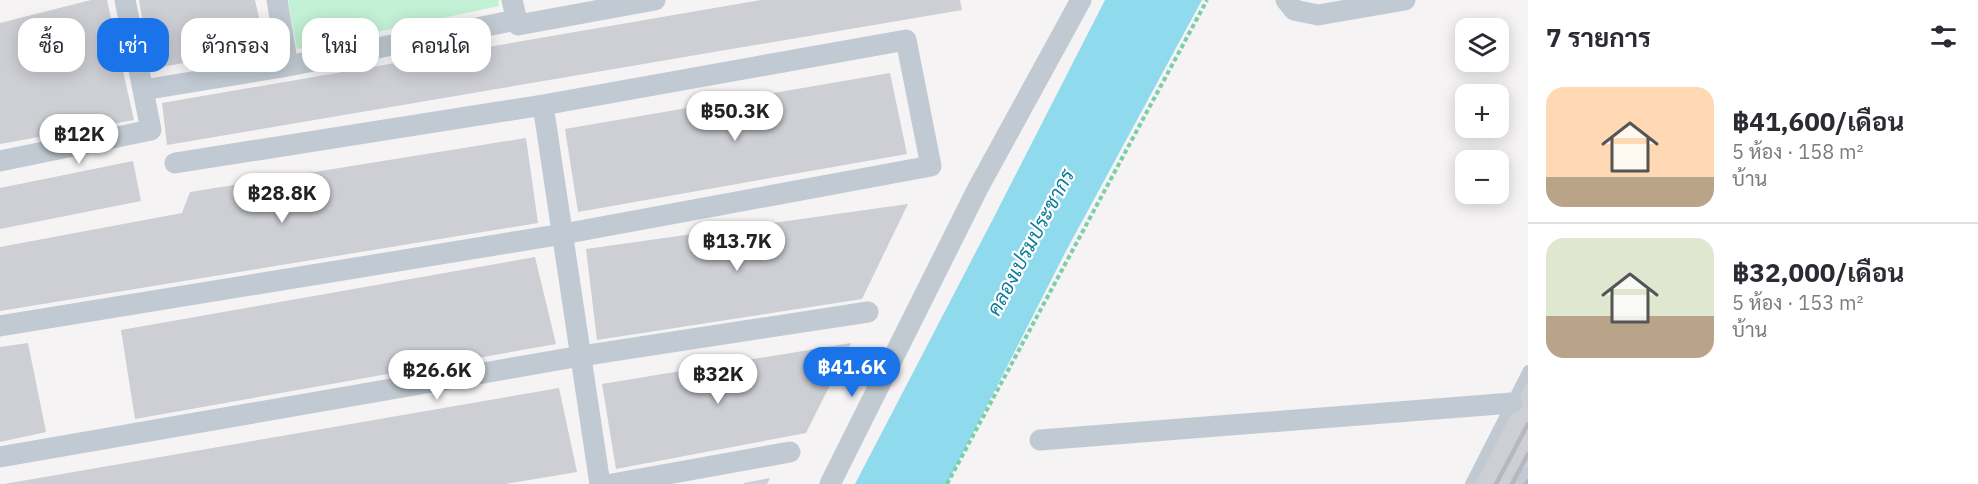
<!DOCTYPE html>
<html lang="th">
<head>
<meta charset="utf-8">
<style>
	:root { --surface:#fff; --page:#f7f7f7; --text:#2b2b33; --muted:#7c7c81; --line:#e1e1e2; --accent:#1a73e8 }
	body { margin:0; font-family:"IBM Plex Sans",Sarabun,sans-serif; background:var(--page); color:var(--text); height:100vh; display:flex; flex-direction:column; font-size:22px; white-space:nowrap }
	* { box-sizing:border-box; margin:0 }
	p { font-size:20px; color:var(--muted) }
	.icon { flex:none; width:33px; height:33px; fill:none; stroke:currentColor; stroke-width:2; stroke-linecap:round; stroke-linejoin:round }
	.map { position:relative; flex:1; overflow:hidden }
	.sheet { display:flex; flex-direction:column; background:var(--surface); width:450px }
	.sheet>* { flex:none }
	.banner { position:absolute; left:18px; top:18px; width:570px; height:54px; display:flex; gap:12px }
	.fabs { position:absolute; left:1455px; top:18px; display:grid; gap:12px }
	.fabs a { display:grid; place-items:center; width:54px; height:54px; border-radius:12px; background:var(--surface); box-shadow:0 3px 15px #0003; font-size:30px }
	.price { position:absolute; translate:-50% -51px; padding:0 14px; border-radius:21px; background:#fff; color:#222; font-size:20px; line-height:39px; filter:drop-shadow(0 2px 3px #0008) }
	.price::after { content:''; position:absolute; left:50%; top:36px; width:18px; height:14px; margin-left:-9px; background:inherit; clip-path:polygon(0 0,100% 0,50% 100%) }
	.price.on { background:var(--accent); color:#fff }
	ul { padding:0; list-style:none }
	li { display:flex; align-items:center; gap:18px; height:150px; padding:0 18px }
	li+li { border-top:2px solid var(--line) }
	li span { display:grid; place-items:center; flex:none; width:168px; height:120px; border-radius:18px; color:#555 }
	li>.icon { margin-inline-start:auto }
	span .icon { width:72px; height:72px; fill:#fffc; stroke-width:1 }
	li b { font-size:26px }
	h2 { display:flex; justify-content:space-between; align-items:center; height:72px; padding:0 18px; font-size:26px }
	.tag { padding:0 21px; border-radius:18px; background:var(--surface); box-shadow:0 3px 15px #0003; font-size:21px; line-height:54px }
	.tag.on { background:var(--accent); color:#fff }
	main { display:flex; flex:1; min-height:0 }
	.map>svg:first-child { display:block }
</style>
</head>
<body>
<main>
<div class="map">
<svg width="1528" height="484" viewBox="0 0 1528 484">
	<rect width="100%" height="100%" fill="#f5f3f3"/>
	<path fill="#c3f1d5" d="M288,0H498L499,6L297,49Z"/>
	<path fill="#90daee" d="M1105,0H1202L1066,251L947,484H855L994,217Z"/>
	<path fill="#cdcfd5" d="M91,0H107L134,120L0,144V23Z
		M139,0H255L266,48L151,69Z
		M761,0H960L962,10L167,145L162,103Z
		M890,73L907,154L578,212L565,129Z
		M526,138L538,223L0,311V247L182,213L190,192Z
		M133,161L141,201L0,229V188Z
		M908,204L862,299L597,340L586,249Z
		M535,257L556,344L135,419L121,330Z
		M28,343L46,432L0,442V347Z
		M851,343L806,433L616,469L602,384Z
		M1528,368V484H1468Z
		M559,388L577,472L505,484H4Z
		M770,478L767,484H744V483Z"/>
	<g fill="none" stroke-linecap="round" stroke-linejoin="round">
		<path stroke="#7ad0a6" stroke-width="4" stroke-dasharray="4.5 3" stroke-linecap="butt" d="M947,484L1207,0"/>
		<path stroke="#c1cad2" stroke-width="10" d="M1470,484L1528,370"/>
		<path stroke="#c1cad2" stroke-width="21" d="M277,0L288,66
			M512,0L518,25L655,0
			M1286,0L1294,10L1318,15L1405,0
			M143,90L288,66L516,20
			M543,105L600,484
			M0,161L151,130L125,0
			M0,326L563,234L931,166L906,40L543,105L175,163
			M1040,440L1512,403
			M0,457L581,356L868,312
			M612,484L790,452
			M830,484L978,188L1081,0"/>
		<path stroke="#c1cbd6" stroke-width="28" d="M1526,484L1528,481"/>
		<path stroke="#b5b8bd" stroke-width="4.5" d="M1496,484L1528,424
			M1512,484L1528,454
			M1526,484L1528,481"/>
	</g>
	<g text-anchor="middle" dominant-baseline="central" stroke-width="4.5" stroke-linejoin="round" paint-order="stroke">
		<g font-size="20" font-style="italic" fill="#0c7c9b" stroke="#fff">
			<text transform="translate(1030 242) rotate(-62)">คลองเปรมประชากร</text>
		</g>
	</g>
</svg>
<div class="fabs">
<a><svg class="icon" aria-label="layers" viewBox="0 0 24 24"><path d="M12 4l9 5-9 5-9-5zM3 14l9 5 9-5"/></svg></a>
<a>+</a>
<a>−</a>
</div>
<b class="price" style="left:735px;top:142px">฿50.3K</b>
<b class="price" style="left:79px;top:165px">฿12K</b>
<b class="price" style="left:282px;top:224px">฿28.8K</b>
<b class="price" style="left:737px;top:272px">฿13.7K</b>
<b class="price on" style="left:852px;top:398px">฿41.6K</b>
<b class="price" style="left:437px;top:401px">฿26.6K</b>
<b class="price" style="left:718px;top:405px">฿32K</b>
<div class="banner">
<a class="tag">ซื้อ</a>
<a class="tag on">เช่า</a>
<a class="tag">ตัวกรอง</a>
<a class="tag">ใหม่</a>
<a class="tag">คอนโด</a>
</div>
</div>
<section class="sheet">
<h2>7 รายการ<svg class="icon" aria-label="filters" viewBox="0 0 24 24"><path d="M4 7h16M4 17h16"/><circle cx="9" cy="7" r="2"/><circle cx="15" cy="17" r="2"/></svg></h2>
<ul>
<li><span style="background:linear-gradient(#ffd9b3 75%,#b9a48a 0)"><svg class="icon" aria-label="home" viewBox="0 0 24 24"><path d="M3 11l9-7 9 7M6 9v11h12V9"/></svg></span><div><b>฿41,600/เดือน</b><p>5 ห้อง · 158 m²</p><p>บ้าน</p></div></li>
<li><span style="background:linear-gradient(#dfe7d0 65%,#b9a48a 0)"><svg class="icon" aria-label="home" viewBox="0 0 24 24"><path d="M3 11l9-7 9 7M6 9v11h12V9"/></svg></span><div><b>฿32,000/เดือน</b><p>5 ห้อง · 153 m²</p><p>บ้าน</p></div></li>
</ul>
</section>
</main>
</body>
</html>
